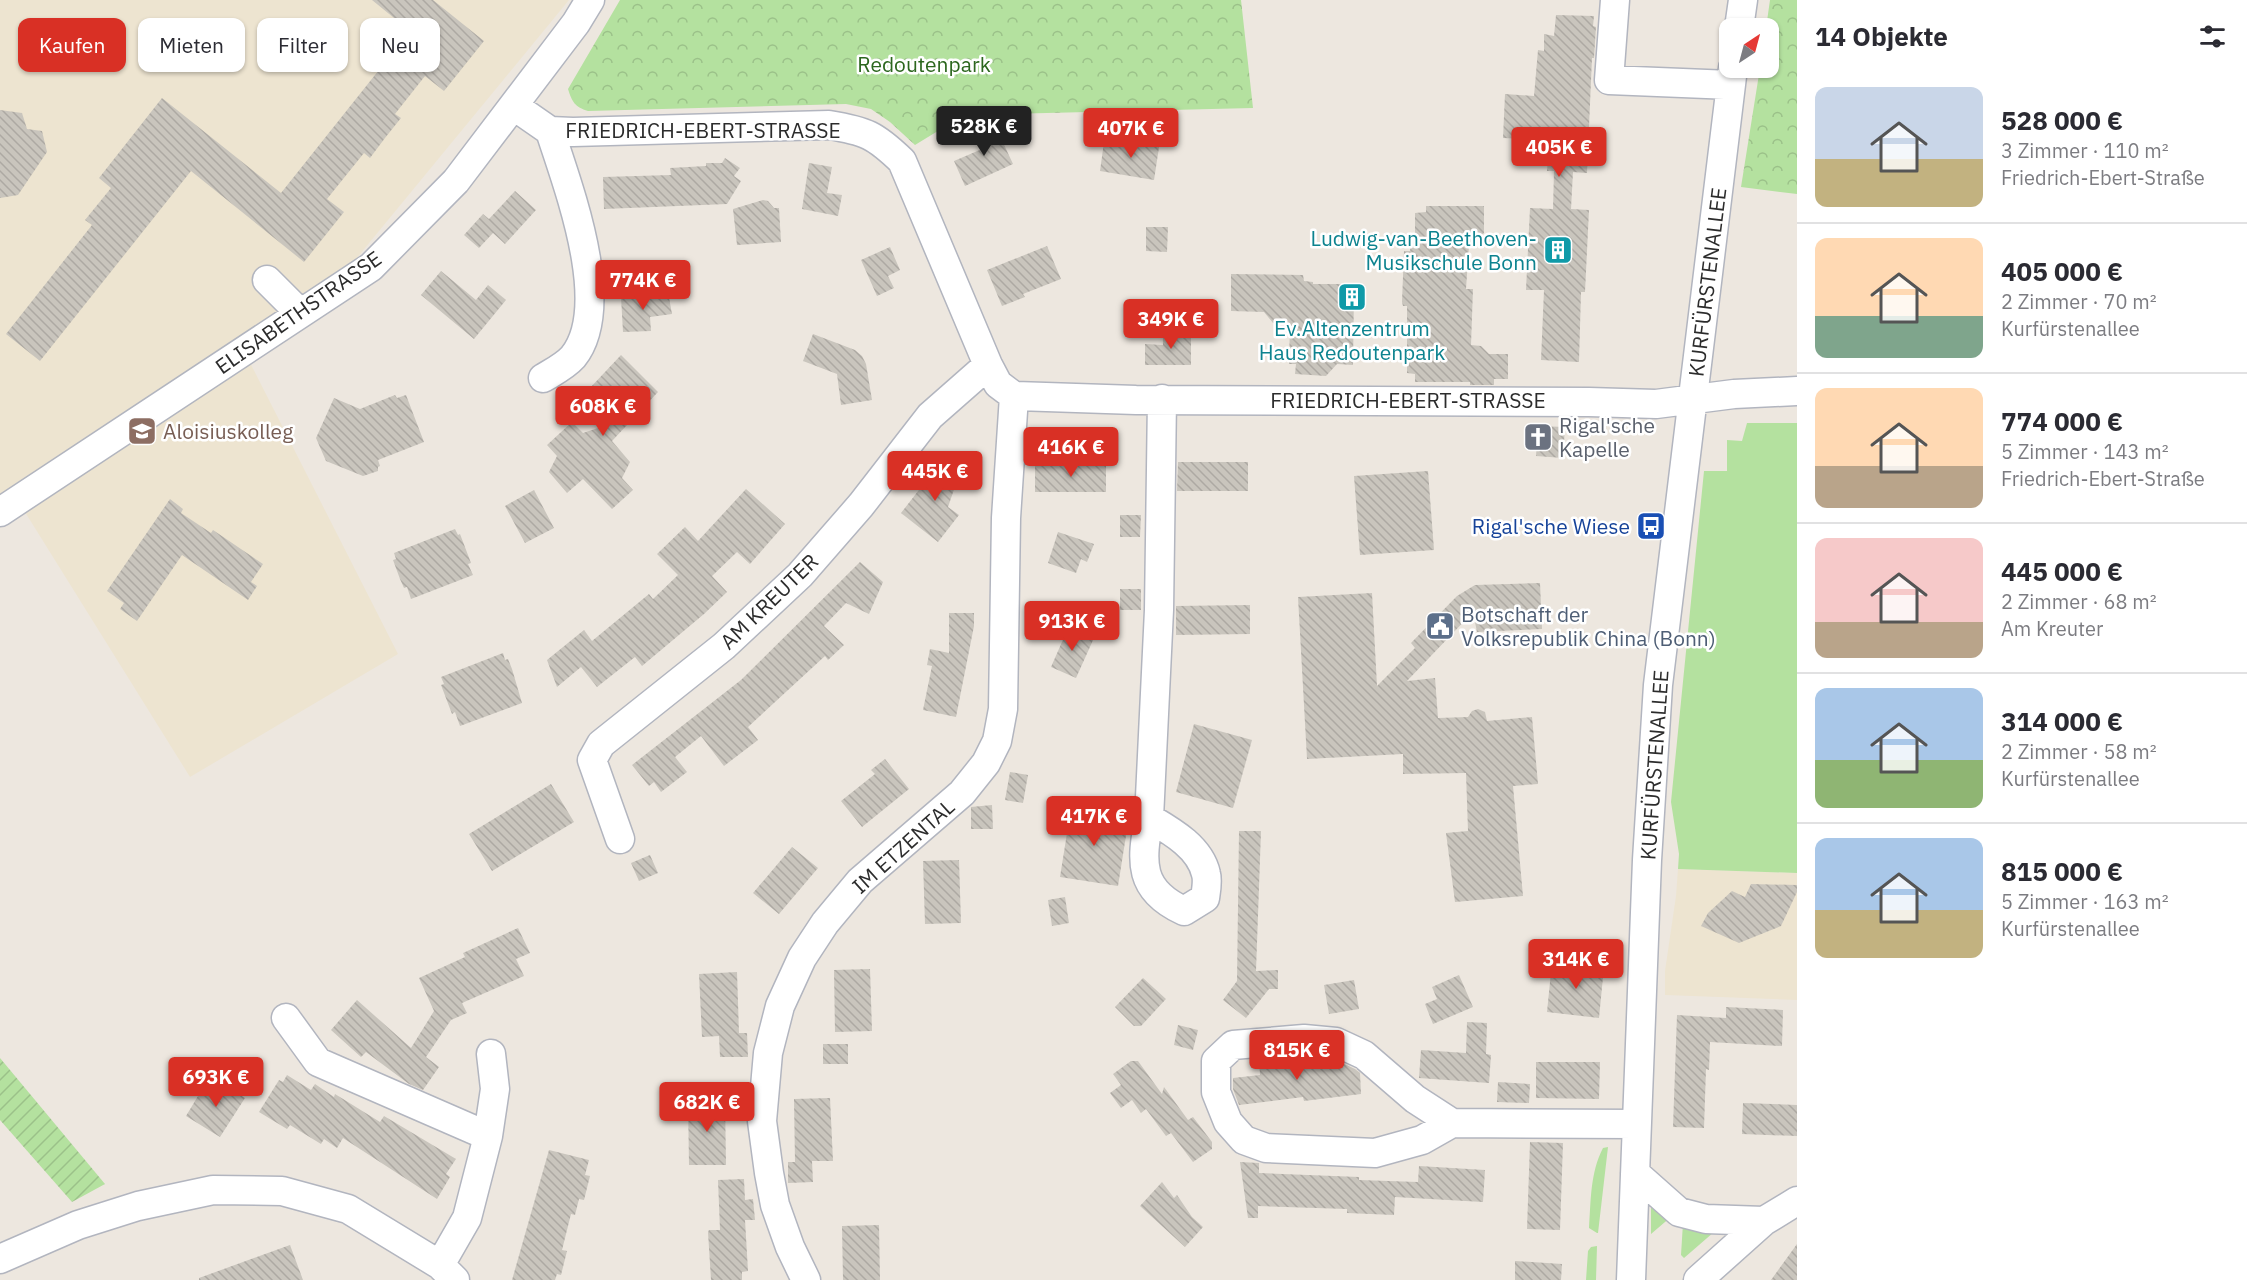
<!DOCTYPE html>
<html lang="de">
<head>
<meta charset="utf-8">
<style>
	:root { --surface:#fff; --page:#f2f2f3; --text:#2b2b33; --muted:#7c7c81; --line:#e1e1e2; --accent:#d93025 }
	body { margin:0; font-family:"IBM Plex Sans",sans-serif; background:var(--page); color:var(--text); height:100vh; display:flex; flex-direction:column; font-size:22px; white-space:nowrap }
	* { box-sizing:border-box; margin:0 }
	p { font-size:20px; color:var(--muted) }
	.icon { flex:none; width:33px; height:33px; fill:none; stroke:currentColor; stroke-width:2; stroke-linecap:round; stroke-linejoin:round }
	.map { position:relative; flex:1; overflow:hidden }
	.panel { display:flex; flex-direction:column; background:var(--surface); width:450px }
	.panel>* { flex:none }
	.hud { position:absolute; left:18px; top:18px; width:570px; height:54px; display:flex; gap:12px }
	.needle { width:39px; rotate:36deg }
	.tools { position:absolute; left:1719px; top:18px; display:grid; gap:12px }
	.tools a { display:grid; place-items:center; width:60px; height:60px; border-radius:12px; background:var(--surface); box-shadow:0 2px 4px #0004; font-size:30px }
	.price { position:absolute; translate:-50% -51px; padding:0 14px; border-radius:6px; background:var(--accent); color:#fff; font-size:20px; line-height:39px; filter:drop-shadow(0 2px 3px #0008) }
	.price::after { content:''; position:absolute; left:50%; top:36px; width:18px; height:14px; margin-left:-9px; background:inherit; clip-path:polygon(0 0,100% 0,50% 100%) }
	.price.current { background:#222; color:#fff }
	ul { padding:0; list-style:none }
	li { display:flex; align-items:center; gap:18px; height:150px; padding:0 18px }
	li+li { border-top:2px solid var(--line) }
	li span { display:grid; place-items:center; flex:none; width:168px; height:120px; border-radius:12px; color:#555 }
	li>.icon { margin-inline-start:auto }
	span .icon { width:72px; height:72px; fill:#fffc; stroke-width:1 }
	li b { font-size:26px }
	h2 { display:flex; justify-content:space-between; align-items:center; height:72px; padding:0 18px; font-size:26px }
	.tag { padding:0 21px; border-radius:12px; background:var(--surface); box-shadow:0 2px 4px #0004; font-size:21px; line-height:54px }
	.tag.current { background:var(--accent); color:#fff }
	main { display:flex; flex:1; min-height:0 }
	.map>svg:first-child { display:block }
</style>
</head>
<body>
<main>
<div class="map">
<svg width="1797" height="1280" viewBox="0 0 1797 1280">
	<defs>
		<pattern id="park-crowns" width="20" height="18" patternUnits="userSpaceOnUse" patternTransform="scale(1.5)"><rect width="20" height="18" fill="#b4e19f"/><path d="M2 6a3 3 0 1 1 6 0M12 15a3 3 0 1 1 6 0" fill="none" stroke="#9bc189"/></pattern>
		<pattern id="garden-furrows" width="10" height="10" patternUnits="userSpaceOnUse" patternTransform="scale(1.5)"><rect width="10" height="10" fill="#b4e19f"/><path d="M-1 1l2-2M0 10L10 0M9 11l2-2" fill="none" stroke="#9bc189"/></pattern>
		<pattern id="building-back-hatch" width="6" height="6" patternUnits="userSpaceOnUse" patternTransform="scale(1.5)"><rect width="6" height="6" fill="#c9c5bd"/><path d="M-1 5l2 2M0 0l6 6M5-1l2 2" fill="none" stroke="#ada9a3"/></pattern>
	</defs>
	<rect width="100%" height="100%" fill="#ede7df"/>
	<path fill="#ede4d0" d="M0,0H569L351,265L238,339L398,654L190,777L10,488L0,495Z
		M1678,869L1797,873V1000L1665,995V971L1676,896Z"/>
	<path fill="#b4e19f" d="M1747,423H1797V873L1678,869L1679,854L1671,802L1704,471H1727V440L1742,441Z
		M1608,1147L1598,1233H1597L1589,1228C1591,1201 1590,1173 1603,1148Z
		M1651,1204L1672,1216L1651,1234Z
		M1683,1223L1714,1232L1684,1258L1681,1255Z
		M1597,1246L1596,1280H1586L1588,1251L1591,1247Z"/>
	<path fill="url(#park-crowns)" d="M620,0H1241L1253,108L964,115L915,145L890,122L871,109L846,104L588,111C575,107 572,102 568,89Z
		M1770,0H1797V194L1741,187L1760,68H1768V28H1766Z"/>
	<path fill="url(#garden-furrows)" d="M0,1058L105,1184L72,1202L0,1120Z"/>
	<path fill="url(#building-back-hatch)" d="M372,0H433L484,41L444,91L425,76L395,114L401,118L385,138L370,158L364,153L327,199L344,212L304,262L191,171L40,361L6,334L92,225L85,220L111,188L99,178L162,98L281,193L410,31Z
		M1556,15L1594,16L1593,26L1596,27L1594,58H1592L1587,173L1573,172L1571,209L1589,210L1585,292H1581L1579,362L1541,360L1544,290H1526L1530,208L1553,209L1554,171H1547L1549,140L1503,138L1505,94L1534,96L1538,50L1544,51V34L1554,36Z
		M0,110L22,113L27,129L42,131L47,152L18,195L0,198Z
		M994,123L1013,164L965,186L954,161L982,149L975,131Z
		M1134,137L1160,141L1154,180L1100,171L1104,142L1133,146Z
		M725,158L740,168L734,176L741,181L727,204L604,209L603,177L671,175L670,168L706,166V163H722Z
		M809,163L832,167L827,193L842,195L838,216L802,209Z
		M515,191L536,210L505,244L493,233L479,248L464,235L483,214L489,219Z
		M763,200L768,201L774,208H779L781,242L737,245L733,209Z
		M1426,206H1484V233L1469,246L1466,289H1473L1471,345L1481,346L1489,354H1508V379H1494V385H1470V382H1415V374L1407,373V306H1403L1402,302L1404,251H1410L1411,240H1415V213L1426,212Z
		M1146,227H1168L1167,252L1146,251Z
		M1047,246L1061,279L1023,294L1025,297L1002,306L987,270Z
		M890,247L900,270L888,276L894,288L877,296L861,260Z
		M441,271L476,300L488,285L506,300L474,339L421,295Z
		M1231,274L1303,275L1304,281L1313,282V284H1350L1349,291H1354L1353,365L1337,364L1326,376L1295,374L1296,364H1289L1290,323H1273L1264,312L1231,311Z
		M668,292L672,314L650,317L651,331L623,332L621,297L643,294V296Z
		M1163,330L1191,331V365H1145V344L1163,345Z
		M813,334L855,350L862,356L866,364L872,400L841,405L837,374L803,361Z
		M621,355L658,392L612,441L630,462L622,478L633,490L612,509L583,479L567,493L549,472L557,456L547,445L572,422L583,433L622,420L589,389Z
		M395,395L397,398L406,395L424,442L378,460L380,466L378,467V471L363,476L326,461L316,438L334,398L360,409Z
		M1538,426L1565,427L1563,458L1536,456Z
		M941,458L962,466L948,507L959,515L938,542L901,513L922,486L930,492Z
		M1178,462H1248V491H1177Z
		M1106,464V492H1035V465Z
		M1428,471L1434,550L1360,555L1354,476Z
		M746,489L785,524L750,564L737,552L712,576L727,592L704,614L642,666L635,657L597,687L581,667L557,687L547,660L584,630L592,641L649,594L653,599L678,575L657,554L685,527L698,541Z
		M534,490L554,528L525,543L505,506Z
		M170,499L183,509L181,513L211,533L213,530L263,564L251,582L257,586L248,600L182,555L137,621L120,609L124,603L107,591Z
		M1120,515H1141L1140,537H1120Z
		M455,529L458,535L460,534L471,563L468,564L473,575L411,599L407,587L404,588L400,579L393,560L396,559L394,553Z
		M1058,532L1094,544L1087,562L1081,559L1076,573L1048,563Z
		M860,562L883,582L869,614L846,603L824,626L844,645L828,660L825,656L748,727L758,740L724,766L701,736L675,757L687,772L661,792L654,782L649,786L632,765L741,680Z
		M1540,583L1542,629L1477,632L1473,612L1407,681L1435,678L1438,718L1468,717L1472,711L1478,709L1485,712L1487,721L1532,717L1538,784L1513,786L1523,896L1455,902L1446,833L1468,831L1466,773L1403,774V754L1307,759L1298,597L1372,593L1377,686L1415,648L1411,643L1457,596L1475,585Z
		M1120,589H1141V610H1120Z
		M1250,605V634L1176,635V606Z
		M949,613H974V626L956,717L923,710L932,666L927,665L930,649L949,653Z
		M1069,626L1094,638L1076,678L1051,667Z
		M503,653L505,660L508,659L512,669L522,703L460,726L455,712L452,714L441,685L444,684L441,677Z
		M1194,724L1252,740L1233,808L1176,792Z
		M885,759L909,789L862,827L841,801L875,774L871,770Z
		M1010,772L1028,775L1023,803L1005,800Z
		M551,784L574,822L492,871L469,834Z
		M992,805L993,829H971V807Z
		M1071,808L1129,817L1118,886L1060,877Z
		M1239,831H1261L1256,971L1278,970V989H1269L1246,1018L1223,1000L1237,981Z
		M792,847L818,868L779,914L753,893Z
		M650,855L658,873L639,881L631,863Z
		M959,860L961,923L925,924L923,861Z
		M1751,884L1797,885V892L1781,926L1739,943L1701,926L1708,913L1732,891L1745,897Z
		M1065,897L1069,923L1052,926L1048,900Z
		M518,928L530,953L516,959L524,976L462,1003L467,1013L451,1020L426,1057L439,1067L423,1090L409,1084L366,1052L361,1057L331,1030L357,1000L411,1048L434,1011L419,978L465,957L463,953Z
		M1552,962L1604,967L1599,1018L1547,1012Z
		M870,969L872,1031L835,1032L834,970Z
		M737,972L739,1033H747L748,1057H720L719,1036L702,1037L699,974Z
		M1459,975L1473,1007L1433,1024L1425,1004L1437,999L1432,987Z
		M1143,978L1166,999L1141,1026H1134L1115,1007Z
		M1354,980L1359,1009L1329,1014L1324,985Z
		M1726,1007L1783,1010L1782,1046L1710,1042L1709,1070L1706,1069L1704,1128L1673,1127L1677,1015L1726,1018Z
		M1467,1022L1487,1023L1486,1054L1491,1055L1489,1083L1419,1078L1421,1050L1466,1053Z
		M1178,1025L1198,1030L1193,1050L1174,1045Z
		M823,1044H848V1064H823Z
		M1304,1056L1306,1067L1340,1062L1355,1069L1360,1073L1361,1094L1304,1101L1303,1097L1239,1105L1233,1089V1078L1260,1075L1259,1059Z
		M1131,1061H1138L1162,1094L1164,1087L1188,1120L1193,1117L1212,1142V1149L1193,1162L1171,1133L1166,1136L1146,1109L1141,1113L1132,1100L1121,1108L1110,1093L1121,1085L1113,1074Z
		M1536,1062H1600L1599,1099L1536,1098Z
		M287,1075L311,1090L315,1084L334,1097L335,1094L380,1122L384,1116L456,1159L446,1174L450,1177L437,1199L343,1138L337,1148L324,1139L321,1144L290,1125L287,1129L259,1112L279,1080L283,1082Z
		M217,1080L245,1098L220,1137L186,1116L198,1096L212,1088Z
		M1498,1082L1530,1084L1529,1103L1497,1102Z
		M830,1098L833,1161H812L813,1182L788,1183V1162H795L794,1099Z
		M725,1101L726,1165H689L688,1102Z
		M1743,1103L1797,1105V1136L1742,1134Z
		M1530,1142L1563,1143L1560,1230L1527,1229Z
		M549,1150L589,1160L585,1175L590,1176L584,1200L579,1199L575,1215L571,1214L562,1250L567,1251L561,1275L557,1274L555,1280H512Z
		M1240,1162L1259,1163V1173L1359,1177V1180L1418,1182L1419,1166L1485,1170L1483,1202L1395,1197L1394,1215L1347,1213V1209L1258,1206V1218H1248Z
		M744,1179L745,1200L753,1199L755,1220H745L748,1271L742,1272V1280H711L708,1232L709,1230H720L718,1180Z
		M1162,1182L1174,1198L1177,1195L1192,1217L1203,1227L1185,1247L1140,1206Z
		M879,1225L880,1280H843L842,1226Z
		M1797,1244V1280H1771Z
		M290,1245L303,1280H199V1278Z
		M1515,1261L1562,1264L1561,1280H1515Z"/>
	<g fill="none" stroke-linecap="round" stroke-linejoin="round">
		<g stroke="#b2b5bf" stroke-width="31">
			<path id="minor" d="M1615,0L1609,80L1731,85
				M1739,28L1743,0
				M514,106L550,131L573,132L829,125C866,131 875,135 902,161L988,365L998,384L1014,396L1136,400L1589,402L1656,404L1734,394L1797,391
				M267,280L300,313
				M543,378C553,372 565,366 573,357C614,306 568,187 550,131
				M0,512L371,267L456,181L576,23L590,0
				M1149,818C1171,831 1200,847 1206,874C1208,881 1206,891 1205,898L1184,911C1138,890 1141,862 1149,818L1159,610L1162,399
				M620,839L592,760L601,744L724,646L800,575L861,505L930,416L988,365
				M286,1018L318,1062L488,1136
				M1304,1039L1336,1042L1364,1055L1415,1099L1452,1123L1422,1140L1375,1153L1266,1148L1244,1140L1228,1122L1216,1092V1061L1233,1045Z
				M1452,1123L1636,1124
				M1635,1173L1679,1212L1706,1219L1764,1221
				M0,1259L78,1225L138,1206L213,1190L282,1191L348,1209L440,1265L455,1280
				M440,1265L467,1218L488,1136L495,1089L491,1054
				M806,1280L790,1247L775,1205L769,1173L762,1121L768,1053L780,1006L802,958L825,923L860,881L962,793L986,763L997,741L1003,709L1006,518L1014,396
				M1631,1280L1647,860L1658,685L1733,68
				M1698,1280L1764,1221L1797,1201"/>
		</g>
		<use href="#minor" stroke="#fff" stroke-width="28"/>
	</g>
	<defs>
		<g id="building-square" transform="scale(1.5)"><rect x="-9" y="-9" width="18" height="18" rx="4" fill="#0f9aa8" stroke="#fff"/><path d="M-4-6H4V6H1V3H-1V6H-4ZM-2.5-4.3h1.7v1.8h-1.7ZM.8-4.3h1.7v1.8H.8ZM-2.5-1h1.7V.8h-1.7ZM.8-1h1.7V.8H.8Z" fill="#fff"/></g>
		<g id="school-square" transform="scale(1.5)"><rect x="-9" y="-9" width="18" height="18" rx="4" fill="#8d6e63" stroke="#fff"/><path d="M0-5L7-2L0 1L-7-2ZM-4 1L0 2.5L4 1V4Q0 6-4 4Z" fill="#fff"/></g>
		<g id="church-square" transform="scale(1.5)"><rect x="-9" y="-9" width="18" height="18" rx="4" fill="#6b7280" stroke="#fff"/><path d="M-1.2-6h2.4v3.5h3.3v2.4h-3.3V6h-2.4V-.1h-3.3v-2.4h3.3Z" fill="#fff"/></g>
		<g id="bus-square" transform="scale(1.5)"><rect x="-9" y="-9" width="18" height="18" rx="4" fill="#1a4fb4" stroke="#fff"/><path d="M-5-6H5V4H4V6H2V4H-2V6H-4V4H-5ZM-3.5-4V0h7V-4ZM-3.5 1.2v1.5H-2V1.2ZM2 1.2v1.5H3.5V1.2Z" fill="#fff"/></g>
		<g id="civic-square" transform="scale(1.5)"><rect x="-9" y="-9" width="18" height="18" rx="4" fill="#5c6f8a" stroke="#fff"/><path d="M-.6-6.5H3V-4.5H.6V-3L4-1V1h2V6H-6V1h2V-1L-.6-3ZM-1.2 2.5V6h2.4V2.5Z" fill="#fff"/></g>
	</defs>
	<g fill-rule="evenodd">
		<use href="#building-square" x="1558" y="250"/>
		<use href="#building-square" x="1352" y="297"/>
		<use href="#school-square" x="142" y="431"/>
		<use href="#church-square" x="1538" y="437"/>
		<use href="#bus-square" x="1651" y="526"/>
		<use href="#civic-square" x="1440" y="626"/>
	</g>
	<g text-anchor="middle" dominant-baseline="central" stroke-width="5" stroke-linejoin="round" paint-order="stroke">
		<g font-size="21" fill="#2c671e" stroke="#fff">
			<text x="924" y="64">Redoutenpark</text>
		</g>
		<g font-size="21" fill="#2c2c2c" stroke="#fff">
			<text x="703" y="130">FRIEDRICH-EBERT-STRASSE</text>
			<text transform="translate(1707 282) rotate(-83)">KURFÜRSTENALLEE</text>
			<text transform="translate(298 312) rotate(-35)">ELISABETHSTRASSE</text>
			<text x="1408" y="400">FRIEDRICH-EBERT-STRASSE</text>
			<text transform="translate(769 601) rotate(-44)">AM KREUTER</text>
			<text transform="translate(1654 765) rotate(-86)">KURFÜRSTENALLEE</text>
			<text transform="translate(903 846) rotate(-42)">IM ETZENTAL</text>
		</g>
		<g font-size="21" fill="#0d838f" stroke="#fff" text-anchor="end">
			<text x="1537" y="238">Ludwig-van-Beethoven-<tspan x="1537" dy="24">Musikschule Bonn</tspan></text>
			<text x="1352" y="328" text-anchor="middle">Ev.Altenzentrum<tspan x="1352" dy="24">Haus Redoutenpark</tspan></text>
		</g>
		<g font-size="21" fill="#5b616d" stroke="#fff" text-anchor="start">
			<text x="1559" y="425">Rigal'sche<tspan x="1559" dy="24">Kapelle</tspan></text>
		</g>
		<g font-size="21" fill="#785e54" stroke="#fff" text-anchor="start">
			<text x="163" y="431">Aloisiuskolleg</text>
		</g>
		<g font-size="21" fill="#164399" stroke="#fff" text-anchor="end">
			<text x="1630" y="526">Rigal'sche Wiese</text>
		</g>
		<g font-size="21" fill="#4e5e75" stroke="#fff" text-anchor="start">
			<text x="1461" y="614">Botschaft der<tspan x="1461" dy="24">Volksrepublik China (Bonn)</tspan></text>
		</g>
	</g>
</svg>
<div class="tools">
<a><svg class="needle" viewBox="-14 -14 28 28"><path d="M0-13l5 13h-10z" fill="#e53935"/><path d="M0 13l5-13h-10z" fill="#7c7c81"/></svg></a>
</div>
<b class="price current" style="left:984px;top:157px">528K €</b>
<b class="price" style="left:1131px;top:159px">407K €</b>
<b class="price" style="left:1559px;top:178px">405K €</b>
<b class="price" style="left:643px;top:311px">774K €</b>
<b class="price" style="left:1171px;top:350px">349K €</b>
<b class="price" style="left:603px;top:437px">608K €</b>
<b class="price" style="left:1071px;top:478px">416K €</b>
<b class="price" style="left:935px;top:502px">445K €</b>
<b class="price" style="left:1072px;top:652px">913K €</b>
<b class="price" style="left:1094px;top:847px">417K €</b>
<b class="price" style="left:1576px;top:990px">314K €</b>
<b class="price" style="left:1297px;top:1081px">815K €</b>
<b class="price" style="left:216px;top:1108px">693K €</b>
<b class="price" style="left:707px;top:1133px">682K €</b>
<div class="hud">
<a class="tag current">Kaufen</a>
<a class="tag">Mieten</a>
<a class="tag">Filter</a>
<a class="tag">Neu</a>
</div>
</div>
<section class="panel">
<h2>14 Objekte<svg class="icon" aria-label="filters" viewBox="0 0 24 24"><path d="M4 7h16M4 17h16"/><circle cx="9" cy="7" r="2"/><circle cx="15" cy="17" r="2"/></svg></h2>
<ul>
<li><span style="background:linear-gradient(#c9d6e8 60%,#c2b280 0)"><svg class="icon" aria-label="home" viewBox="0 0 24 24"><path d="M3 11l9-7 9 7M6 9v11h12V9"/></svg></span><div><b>528 000 €</b><p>3 Zimmer · 110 m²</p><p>Friedrich-Ebert-Straße</p></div></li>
<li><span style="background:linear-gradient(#ffd9b3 65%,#7fa58c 0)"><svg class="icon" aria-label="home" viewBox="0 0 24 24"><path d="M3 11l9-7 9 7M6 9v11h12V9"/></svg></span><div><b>405 000 €</b><p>2 Zimmer · 70 m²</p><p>Kurfürstenallee</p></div></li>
<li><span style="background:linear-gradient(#ffd9b3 65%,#b9a48a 0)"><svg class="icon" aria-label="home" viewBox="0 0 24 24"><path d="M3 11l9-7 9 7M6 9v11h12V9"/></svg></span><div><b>774 000 €</b><p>5 Zimmer · 143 m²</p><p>Friedrich-Ebert-Straße</p></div></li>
<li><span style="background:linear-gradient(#f6c9c9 70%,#b9a48a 0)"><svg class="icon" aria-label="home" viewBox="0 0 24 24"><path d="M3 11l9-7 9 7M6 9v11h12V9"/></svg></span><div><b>445 000 €</b><p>2 Zimmer · 68 m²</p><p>Am Kreuter</p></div></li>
<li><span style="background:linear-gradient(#a9c7e8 60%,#8fb573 0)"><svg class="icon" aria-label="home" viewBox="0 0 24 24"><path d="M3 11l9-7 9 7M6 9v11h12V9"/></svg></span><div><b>314 000 €</b><p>2 Zimmer · 58 m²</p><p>Kurfürstenallee</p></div></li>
<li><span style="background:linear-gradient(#a9c7e8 60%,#c2b280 0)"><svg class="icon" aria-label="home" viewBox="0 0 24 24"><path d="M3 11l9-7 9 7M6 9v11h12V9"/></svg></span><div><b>815 000 €</b><p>5 Zimmer · 163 m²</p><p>Kurfürstenallee</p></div></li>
</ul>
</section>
</main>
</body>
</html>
